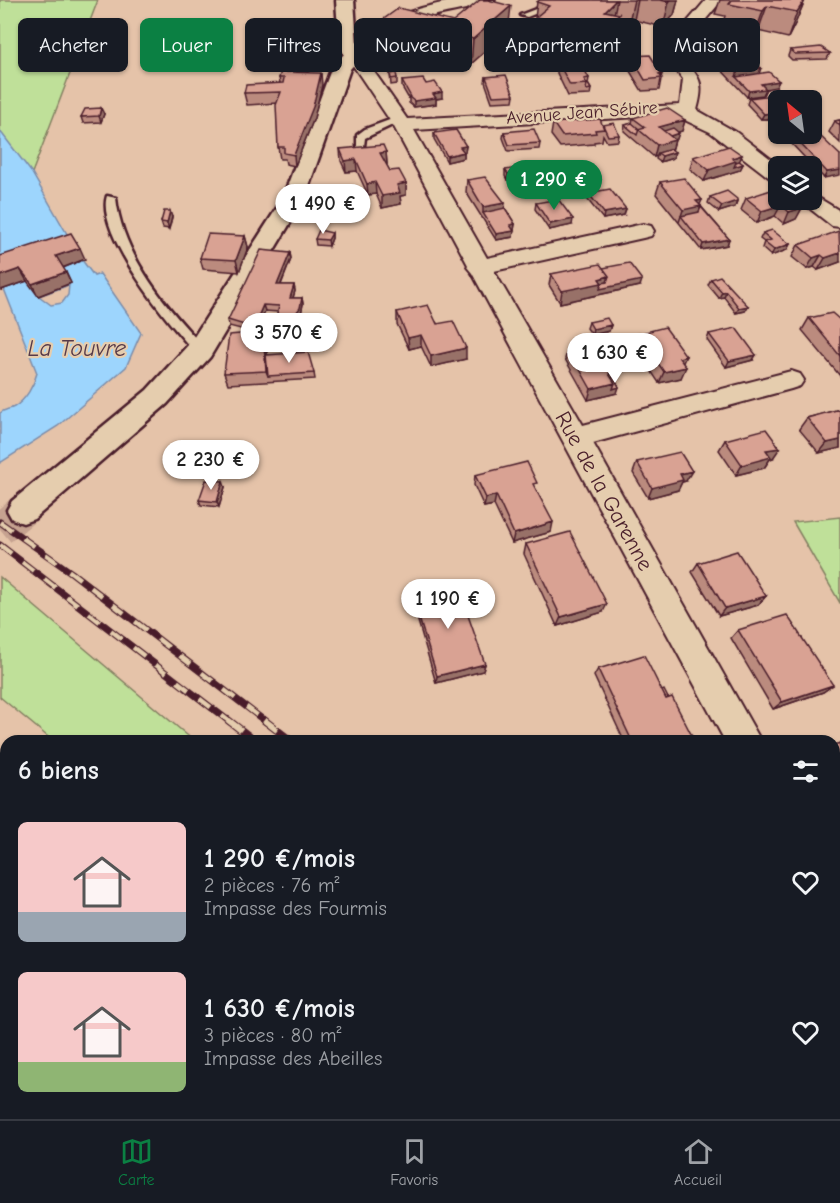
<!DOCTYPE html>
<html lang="fr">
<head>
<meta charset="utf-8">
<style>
	:root { --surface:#171b24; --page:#242831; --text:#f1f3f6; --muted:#9ea1a6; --line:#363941; --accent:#0b8043 }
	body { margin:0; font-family:"Comic Neue",sans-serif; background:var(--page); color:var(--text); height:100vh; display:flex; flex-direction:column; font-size:22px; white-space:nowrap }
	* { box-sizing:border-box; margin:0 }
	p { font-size:20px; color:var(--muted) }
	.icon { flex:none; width:33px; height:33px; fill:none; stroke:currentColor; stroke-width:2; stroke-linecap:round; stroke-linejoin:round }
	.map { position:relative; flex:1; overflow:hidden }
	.panel { position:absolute; left:0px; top:735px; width:840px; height:384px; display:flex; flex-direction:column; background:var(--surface); border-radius:18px 18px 0 0; box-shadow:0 2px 4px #0004 }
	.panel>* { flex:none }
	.top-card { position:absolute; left:18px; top:18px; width:804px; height:54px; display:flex; gap:12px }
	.needle { width:39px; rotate:331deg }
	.controls { position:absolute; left:768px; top:90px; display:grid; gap:12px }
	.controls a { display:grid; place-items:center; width:54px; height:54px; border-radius:9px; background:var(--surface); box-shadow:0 2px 4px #0004; font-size:30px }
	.price { position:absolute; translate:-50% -51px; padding:0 14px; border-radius:21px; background:#fff; color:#222; font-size:20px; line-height:39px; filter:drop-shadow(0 2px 3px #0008) }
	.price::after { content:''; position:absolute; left:50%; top:36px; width:18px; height:14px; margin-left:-9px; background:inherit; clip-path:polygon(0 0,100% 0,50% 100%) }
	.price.active { background:var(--accent); color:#fff }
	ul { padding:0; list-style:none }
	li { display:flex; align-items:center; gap:18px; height:150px; padding:0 18px }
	li span { display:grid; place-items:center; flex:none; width:168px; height:120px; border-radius:9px; color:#555 }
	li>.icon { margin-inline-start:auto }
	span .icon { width:72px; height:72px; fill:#fffc; stroke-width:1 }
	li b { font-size:26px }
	h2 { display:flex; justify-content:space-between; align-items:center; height:72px; padding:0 18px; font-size:26px }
	.pill { padding:0 21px; border-radius:9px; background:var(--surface); box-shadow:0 2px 4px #0004; font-size:21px; line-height:54px }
	.pill.active { background:var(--accent); color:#fff }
	.dock { display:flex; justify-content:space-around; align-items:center; height:84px; border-top:2px solid var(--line); background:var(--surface); font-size:16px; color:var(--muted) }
	.dock a { display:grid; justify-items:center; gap:3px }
	.dock .active { color:var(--accent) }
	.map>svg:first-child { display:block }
</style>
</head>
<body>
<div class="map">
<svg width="840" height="1119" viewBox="0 0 840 1119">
	<rect width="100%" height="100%" fill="#e5c3a9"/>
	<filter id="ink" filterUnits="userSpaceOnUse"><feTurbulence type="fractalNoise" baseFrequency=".0167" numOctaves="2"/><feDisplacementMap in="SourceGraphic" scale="12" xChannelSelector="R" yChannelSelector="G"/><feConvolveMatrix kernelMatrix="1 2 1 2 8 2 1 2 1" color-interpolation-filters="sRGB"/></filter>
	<g filter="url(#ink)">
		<path fill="#bfe099" stroke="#848062" stroke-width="1.5" d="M0,0H98L32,173L0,190Z
			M840,517V603L793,522Z
			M0,577L194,741H53L0,697Z
			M518,1113H636L643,1119H524Z"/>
		<path fill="#9dd5fd" stroke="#7c8ca9" stroke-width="1.5" fill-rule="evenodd" d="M0,131L32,173L82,260L94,276L100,274L141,333L126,367L58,426L0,463V413C5,409 8,410 14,407C26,400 34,385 37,373L4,289L0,286ZM69,285L68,295L62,303L51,305L39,296Z
			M0,861L6,871V1113H15L14,1119H0Z"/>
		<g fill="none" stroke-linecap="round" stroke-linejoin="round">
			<path stroke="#c6a290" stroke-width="33" stroke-dasharray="33 16" stroke-linecap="butt" d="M0,529L23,510"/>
			<g stroke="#4a1f2b" stroke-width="5">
				<path id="service" d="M559,0H570L527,17L520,15Z
					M395,118L403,120L365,138L363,154H357V135L365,129Z
					M107,196L116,198C122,255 166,307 204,347V353H196C170,326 95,233 107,196Z"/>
			</g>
			<g stroke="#4a1f2b" stroke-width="4">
				<path id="minor" d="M457,0H495L492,3C437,17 408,13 363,56L407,119L680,105L683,79L672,65L665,48L706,0H722L682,48C691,79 708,71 697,110L736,132L780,166L778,181L771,179L710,132L674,115L414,130L487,258L643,224L651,226L654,231L651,236L643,238L494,271L583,425L791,371L800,374L804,380L800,386L791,389L593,443L761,741H725L472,273L467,267L468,265L393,125L346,55C371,20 417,7 457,0Z
					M812,194L840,211V227L832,226L804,204L801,200H812Z
					M834,891L840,894V942L834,939Z"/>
			</g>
			<g stroke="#4a1f2b" stroke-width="5">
				<path id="tertiary" d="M336,0H354L357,45L363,55L350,69L304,200L210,357L167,404L34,519L23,523L12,519L7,510L12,501L147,390L190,343L282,200L332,67L344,54L339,45Z
					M0,765L6,768V813L0,810Z
					M33,1113H81L80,1119H32Z"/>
			</g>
			<use href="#service" fill="#e5cdae" fill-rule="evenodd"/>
			<use href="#minor" fill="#e5cdae" fill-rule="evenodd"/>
			<use href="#tertiary" fill="#e5cdae" fill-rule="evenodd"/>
			<g stroke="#4a1f2b" stroke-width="7">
				<path id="rail-far1" d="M0,522L72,573L266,722
					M0,545L230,722"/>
			</g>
			<g stroke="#4a1f2b" stroke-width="8">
				<path id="rail" d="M228,720L255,741
					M264,720L291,741
					M700,1113L707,1119
					M746,1113L753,1119"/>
			</g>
			<use href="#rail-far1" stroke="#e5cdae" stroke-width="4.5" stroke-dasharray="14" stroke-linecap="butt"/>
			<use href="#rail" stroke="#e5cdae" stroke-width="6" stroke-dasharray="17" stroke-linecap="butt"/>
		</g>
		<path fill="#bb8b7e" stroke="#4a1f2b" stroke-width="1.5" d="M540,0H678L674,15L663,27L634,20L628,26L617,23L614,40L599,54L570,46L563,51L532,43L537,2Z
			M720,0H805L795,24L788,38L758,31L754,37L721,29L725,16L715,14Z
			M381,21L453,22L508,31L471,64L459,61L453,67L383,47Z
			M321,33L319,49L322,50L323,61L307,72H297L296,62L275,61L273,50Z
			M718,50L759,74L779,81L776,87L766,89L763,95L747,97L714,62Z
			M790,50L830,53L827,59L792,60L788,56Z
			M631,56L662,74L659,90L642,91L628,68Z
			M558,62L589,78L588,84L591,89L590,95L568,96L557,73Z
			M287,68L288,72L322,85L314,118L295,166L286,164L285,159H280L278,147L277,103L247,105L244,93L280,83L279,78Z
			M390,74L397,78V84L391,85Z
			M486,77L514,95L513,101L492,102L485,82Z
			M402,81L426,84L442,98L436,99V104L414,107L409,103V99L402,87Z
			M749,98L778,100V129L768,119H761L747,104Z
			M104,114L101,122L83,123L81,117Z
			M633,118L685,120L682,131L678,132L677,139L675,140L672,150L673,158L660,162L656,159L657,156L654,157L624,131L625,125L632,123Z
			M840,120V143L829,132L835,121Z
			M553,123L602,125L619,135L618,141L607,142L603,135L602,141L594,142V144L560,147L551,135Z
			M504,132L540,143L539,149L508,151L503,138Z
			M434,133L466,146L465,152H464V158L447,162L434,139Z
			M794,137L840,155L824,178L791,143Z
			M340,149L386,152L387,164H386L390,171L406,183V195L400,196L401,204L382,208L376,194L368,195L357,171L346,172L341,161Z
			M693,157L739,161L743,164L740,170L704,181L690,169Z
			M505,170L520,172L519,178L507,180L505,176Z
			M467,180L505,208L515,224L514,230H513V237L496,240L466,192Z
			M660,182L700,205L729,239L727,245L701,250L656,194Z
			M588,193L624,215L603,219L587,199Z
			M710,197L737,201L735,207L719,212L708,203Z
			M746,198L802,208L796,219L784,224L775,216L757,223L741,210Z
			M536,203L572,225L549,230L535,209Z
			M172,217L169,229L163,228L161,222Z
			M332,233V238L329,246L316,245L315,239Z
			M763,233L790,244L787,250L771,256L762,248L764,242L760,239Z
			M245,236L248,247L239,272L203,269L200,258Z
			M798,245L840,262L818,270L814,267L807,269L792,257Z
			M290,253L291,259L281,285H294L295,291L293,298H302L303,304L301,314L286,333L277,326L276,320L278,312L265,311L255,333L263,332L266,343L267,355L314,373L315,379L228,384L224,373L246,334L245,330L229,326L228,320Z
			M0,256L85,259L63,268L71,283L38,296L27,281L1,290L0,287Z
			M603,268L640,286L560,303L549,285L551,274Z
			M711,279L748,306L745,311L736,313L724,297L719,298L708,285Z
			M397,312L436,322L466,359L431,367L421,346L409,349L397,324Z
			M809,318L840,320V376L802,330Z
			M318,320L319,326L318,334H302L301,328Z
			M589,322L611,325L609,331L592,335L587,328Z
			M638,334L683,363L681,378L659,383L634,345Z
			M709,334L753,360L726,367L707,340Z
			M568,348L615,372L614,377L617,393L588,400L565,359Z
			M840,409V448L819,453L799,429L807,418Z
			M725,440L773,458L770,459L764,468L736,475L719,450Z
			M637,462L686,481L682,482L678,490L648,498L633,473Z
			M475,475L536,489L551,532L512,543L494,505L484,507L474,485Z
			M225,487L219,507L201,505L199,500Z
			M526,544L603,612L557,626L524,554Z
			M698,563L766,596L758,605L719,616L692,572Z
			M412,595L485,664L483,671L436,683L413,604Z
			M738,630L833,685L823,692L773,709L731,638Z
			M598,669L662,691L692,736L688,739L689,741H624L594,676Z
			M840,743V813L834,815V745Z"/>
		<path fill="#987167" stroke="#4a1f2b" stroke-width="1.5" d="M616,0H617L613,19L619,14L614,40L599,54L604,28L605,11Z
			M634,0H638L634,20L628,26Z
			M664,0H678L674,15L663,27L669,2Z
			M805,0L795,24L788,38L797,12Z
			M511,6L508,31L471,64L473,39Z
			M767,6L758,31L754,37L763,11Z
			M574,20L570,46L563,51L567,26Z
			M320,22L321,33L318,52L322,50L323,61L307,72L306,61L316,49Z
			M460,35L459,61L453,67L454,41Z
			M761,68L757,80L736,77L738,71Z
			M321,73L322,85L314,118L295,166L294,155Z
			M779,81L776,87L766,89L763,95L747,97L749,91L761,84Z
			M442,92V98L436,99V104L414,107V101L433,94Z
			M101,108L104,114L101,122L99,116Z
			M771,113L768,119H761L764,114Z
			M685,120L682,131L663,137L659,127Z
			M679,133L677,139L667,142L675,140L672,151L658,153L657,156L654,157L657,145L664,138Z
			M466,146L465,152L460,153V147Z
			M386,152L387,164L381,165L380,153Z
			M464,152V158L447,162V156Z
			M675,152L673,158L660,162L662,156Z
			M742,155L738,165L743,164L740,170L704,181L709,170L732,158Z
			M356,159L357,171L346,172L345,161Z
			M840,170V175L824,178L827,172Z
			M520,172L519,178L507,180L508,174Z
			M375,182L376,194L368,195L367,184Z
			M406,183V195L400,196L401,204L382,208V196L397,185Z
			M702,200L699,207L701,206L697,218L681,216L679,222L683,210L696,201Z
			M737,201L735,207L719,212L722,206Z
			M505,203L504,214L483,213V207Z
			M781,205L775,216L757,223L762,211Z
			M802,208L796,219L784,224L789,212Z
			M626,209L624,215L603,219L604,213Z
			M170,211L172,217L169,229L167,223Z
			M573,219L572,225L549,230L550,224Z
			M515,224L514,230L509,231L510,225Z
			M514,231L513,237L496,240V234Z
			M332,233V238L329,246L328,240Z
			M245,236L248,247L239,272L236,260Z
			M729,239L727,245L701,250L703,244Z
			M790,244L787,250L771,256L774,250Z
			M80,248L85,259L62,268L56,256Z
			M290,253L291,259L278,291L277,285Z
			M840,253V262L818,270L825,258Z
			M821,255L814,267L807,269L813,258Z
			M20,269L27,281L1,290L0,287V276Z
			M66,272L71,283L38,296L32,284Z
			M609,276L642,280L640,286L560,303L562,291L599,279Z
			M294,285L295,291L291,304L290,298Z
			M726,291L724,297L719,298L722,292Z
			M302,298L303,304L301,314L286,333L285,327Z
			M263,305L265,311L253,337L252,331Z
			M748,306L745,311L736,313L739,308Z
			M611,325L609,331L592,335L593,329Z
			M263,332L266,343L269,376H268L266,371Z
			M421,335V346L409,349L408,338Z
			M466,348V359L431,367V356Z
			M756,355L753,360L726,367L729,361Z
			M686,356L681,367L679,358Z
			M686,367L681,378L659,383L664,372Z
			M615,372L612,383L609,374Z
			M615,383L619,387L617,393L588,400L591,389Z
			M840,440V448L819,453L827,443Z
			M780,448L773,458L770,459L764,468L736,475L742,465L766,450Z
			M692,471L686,481L682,482L678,490L648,498L652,488L680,474Z
			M223,481L225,487L219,507L217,502Z
			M496,495L494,505L484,507L486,498Z
			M553,522L551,532L512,543L514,534Z
			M766,596L758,605L719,616L725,608Z
			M607,604L603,612L557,626L561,617Z
			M485,664L483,671L436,683L437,676Z
			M833,685L823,692L773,709L782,702Z"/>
		<path fill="#d9a293" stroke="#4a1f2b" stroke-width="1.5" d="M480,0H488L511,6L473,39L460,35L454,41L381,21L399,8L453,22Z
			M540,0H616L605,11L619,14L604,28L574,20L567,26L536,17L549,6L537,2Z
			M660,0H671L669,2Z
			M732,0H805L797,12L767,6L763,11L729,4Z
			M281,21L320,22L316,49L322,50L306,61L296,60L298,51L273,50Z
			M821,47L830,53L795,54L790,50Z
			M741,49L761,68L738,71L718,50Z
			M650,55L662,74H659L662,78L645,80L631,56Z
			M579,60L589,78L584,79L587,84L570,85L558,62Z
			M282,67L287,68L286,72L321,73L313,107L294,155L284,153V147H278L276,105L281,92L244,93L246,85L283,83L284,78H279Z
			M769,72L779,81L761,84L766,89L749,91L736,77Z
			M396,73L397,78L391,79L390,74Z
			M506,75L514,95L493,96L486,77Z
			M423,79L426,84L435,82L442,92L433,94L436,98L414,101L409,97H411L402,81Z
			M587,84H588L591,89L586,90Z
			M773,95L778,100L785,99L786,100H778V121L771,113L764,114L749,98Z
			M101,108L99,116L81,117L85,109Z
			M667,108L685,120L659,127L675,140L657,145L638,129L645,127L633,118Z
			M600,119L604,129L595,130L596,133L562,136L553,123Z
			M840,120V126L835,121Z
			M614,123L619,135L608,136L603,125Z
			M632,123L639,129L637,135L625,125Z
			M673,128L679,133L670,136L664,131Z
			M534,129L540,143L509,145L504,132Z
			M456,130L466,146L460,147L464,152L447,156L434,133Z
			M818,134L840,155V170L827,172L794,137Z
			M383,145L386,152L380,153L390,171L399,170L406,183L397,185L400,193L382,196L375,182L367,184L356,159L345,161L340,149Z
			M729,146L742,155L732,158L736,161L709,170L693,157Z
			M671,149L675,152L662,156L658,153Z
			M739,161L743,164L734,167L736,162Z
			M518,168L520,172L508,174L505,170Z
			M485,177L505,203L483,207L467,180Z
			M684,178L702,200L696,201L701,206L683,210L660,182Z
			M777,188L778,189V200H791L802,208L789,212L781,205L762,211L746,198Z
			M610,189L626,209L604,213L588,193Z
			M727,191L737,199V201L722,206L710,197Z
			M558,199L573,219L550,224L536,203Z
			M701,207L729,239L703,244L681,216L699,212Z
			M505,208L515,224L510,225L514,231L496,234L483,213Z
			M164,211H170L167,223L161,222Z
			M319,230L332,233L328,240L315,239Z
			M772,230L790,244L774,250L764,242L771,240L763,233Z
			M839,231L840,253L825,258L821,255L813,258L798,245Z
			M71,233L80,248L56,256L66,272L32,284L20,269L0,276V256Z
			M208,234L245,236L236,260L200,258Z
			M261,250L290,253L277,285H294L290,298H302L300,308L285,327L276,320L279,306L263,305L252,331L245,329L248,326L228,320Z
			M629,263L642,280L600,289L602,283L607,282L609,276L603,268Z
			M600,264L609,276L599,279L602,283L562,291L551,274Z
			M720,276L748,306L739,308L726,291L722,292L711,279Z
			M428,305L437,324L453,321L466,348L431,356L421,335L408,338L397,312Z
			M832,313L840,320V356L809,318Z
			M607,318L611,325L593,329L589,322Z
			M302,320H318L317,328H301Z
			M665,327L686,356L679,358L686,367L664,372L638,334Z
			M736,328L756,355L729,361L709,334Z
			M263,332L266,371L224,373L229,335Z
			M596,342L615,372L609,374L615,383L591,389L568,348Z
			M308,352L314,373L268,376L266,355Z
			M614,377L619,387L613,389L615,383L612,378Z
			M840,409V440L827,443L807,418Z
			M766,429L780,448L766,450L771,457L742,465L725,440Z
			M680,452L692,471L680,474L683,480L652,488L637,462Z
			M527,462L537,483L533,484L553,522L514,534L496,495L486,498L475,475Z
			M206,480L223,481L217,502L199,500Z
			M570,532L607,604L561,617L526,544Z
			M737,551L766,596L725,608L698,563Z
			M457,584L485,664L437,676L412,595Z
			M787,615L833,685L782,702L738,630Z
			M644,655L666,699L672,697L692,736L686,737L688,741H632L598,669Z
			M664,690L668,698L666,699L662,691Z
			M840,743V805L834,795V745Z"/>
	</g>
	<g text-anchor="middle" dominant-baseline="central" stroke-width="4.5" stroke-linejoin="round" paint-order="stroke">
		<g font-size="18" fill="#4a1f2b" stroke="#e5cdae">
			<text transform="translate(582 113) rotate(-4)">Avenue Jean Sébire</text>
		</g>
		<g font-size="22" fill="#4a1f2b" stroke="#e5cdae">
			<text transform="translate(604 491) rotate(61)">Rue de la Garenne</text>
		</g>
		<g font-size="24" font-style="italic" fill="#563a4a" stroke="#e5cdae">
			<text x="77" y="348">La Touvre</text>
		</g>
	</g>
</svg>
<div class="controls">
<a><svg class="needle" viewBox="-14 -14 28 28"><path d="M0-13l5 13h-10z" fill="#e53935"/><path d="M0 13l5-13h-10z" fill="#9ea1a6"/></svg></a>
<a><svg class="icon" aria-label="layers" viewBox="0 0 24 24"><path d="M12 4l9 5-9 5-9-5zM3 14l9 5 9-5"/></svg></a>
</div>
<b class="price active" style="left:554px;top:211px">1 290 €</b>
<b class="price" style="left:323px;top:235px">1 490 €</b>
<b class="price" style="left:289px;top:364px">3 570 €</b>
<b class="price" style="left:615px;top:384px">1 630 €</b>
<b class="price" style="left:211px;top:491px">2 230 €</b>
<b class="price" style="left:448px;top:630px">1 190 €</b>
<div class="top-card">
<a class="pill">Acheter</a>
<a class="pill active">Louer</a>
<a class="pill">Filtres</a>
<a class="pill">Nouveau</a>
<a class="pill">Appartement</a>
<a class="pill">Maison</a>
</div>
<section class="panel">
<h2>6 biens<svg class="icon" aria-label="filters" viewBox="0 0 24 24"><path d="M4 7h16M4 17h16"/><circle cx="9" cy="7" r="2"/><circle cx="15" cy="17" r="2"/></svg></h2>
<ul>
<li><span style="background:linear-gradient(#f6c9c9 75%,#9aa5b1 0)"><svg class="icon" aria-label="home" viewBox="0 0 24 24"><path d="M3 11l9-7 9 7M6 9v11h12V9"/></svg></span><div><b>1 290 €/mois</b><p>2 pièces · 76 m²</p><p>Impasse des Fourmis</p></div><svg class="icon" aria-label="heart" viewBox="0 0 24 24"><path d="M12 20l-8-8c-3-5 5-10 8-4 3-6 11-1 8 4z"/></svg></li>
<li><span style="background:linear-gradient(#f6c9c9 75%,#8fb573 0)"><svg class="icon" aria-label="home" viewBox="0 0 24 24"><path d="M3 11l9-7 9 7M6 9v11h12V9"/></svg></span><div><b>1 630 €/mois</b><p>3 pièces · 80 m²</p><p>Impasse des Abeilles</p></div><svg class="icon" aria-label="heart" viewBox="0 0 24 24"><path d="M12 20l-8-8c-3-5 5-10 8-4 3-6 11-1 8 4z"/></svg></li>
</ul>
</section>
</div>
<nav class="dock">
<a class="active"><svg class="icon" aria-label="map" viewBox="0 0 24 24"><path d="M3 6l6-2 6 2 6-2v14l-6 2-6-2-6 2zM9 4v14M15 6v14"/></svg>Carte</a>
<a><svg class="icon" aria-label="saved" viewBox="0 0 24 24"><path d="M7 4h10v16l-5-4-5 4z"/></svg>Favoris</a>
<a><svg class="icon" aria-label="home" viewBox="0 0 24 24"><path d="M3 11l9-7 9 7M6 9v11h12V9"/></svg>Accueil</a>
</nav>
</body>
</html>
